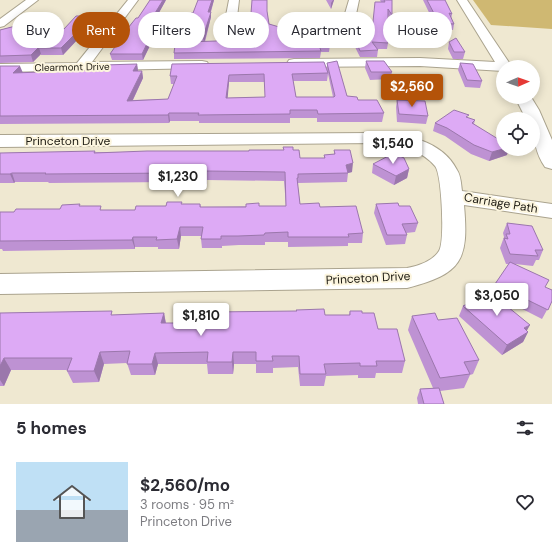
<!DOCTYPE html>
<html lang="en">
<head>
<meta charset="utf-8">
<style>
	:root { --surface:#fff; --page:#f2f2f3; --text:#2b2b33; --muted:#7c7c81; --accent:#b45309 }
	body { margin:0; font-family:"DM Sans",sans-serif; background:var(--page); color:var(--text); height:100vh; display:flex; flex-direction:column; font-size:15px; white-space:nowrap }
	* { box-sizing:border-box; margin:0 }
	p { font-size:13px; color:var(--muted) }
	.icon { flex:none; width:22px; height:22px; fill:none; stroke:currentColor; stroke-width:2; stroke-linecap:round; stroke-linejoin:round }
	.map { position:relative; height:404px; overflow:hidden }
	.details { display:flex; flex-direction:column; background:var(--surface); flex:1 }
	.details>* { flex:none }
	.top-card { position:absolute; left:12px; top:12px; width:528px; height:36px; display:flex; gap:8px }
	.needle { width:26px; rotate:88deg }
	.tools { position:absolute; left:496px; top:60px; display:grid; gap:8px }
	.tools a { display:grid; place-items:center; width:44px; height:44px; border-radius:50%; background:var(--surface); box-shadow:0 2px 10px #0003; font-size:20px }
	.price { position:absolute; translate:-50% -34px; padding:0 9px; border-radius:4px; background:#fff; color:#222; font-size:13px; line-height:26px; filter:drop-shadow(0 1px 2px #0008) }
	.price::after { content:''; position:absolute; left:50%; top:24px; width:12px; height:9px; margin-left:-6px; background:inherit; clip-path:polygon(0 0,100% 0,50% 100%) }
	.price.active { background:var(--accent); color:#fff }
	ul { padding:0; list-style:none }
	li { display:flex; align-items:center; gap:12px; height:100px; padding:0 16px }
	li span { display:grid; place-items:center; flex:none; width:112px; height:80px; border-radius:0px; color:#555 }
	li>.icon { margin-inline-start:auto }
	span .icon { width:48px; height:48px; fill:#fffc; stroke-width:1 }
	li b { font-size:17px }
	h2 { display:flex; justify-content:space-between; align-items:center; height:48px; padding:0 16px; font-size:17px }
	.tag { padding:0 14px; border-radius:18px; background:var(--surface); box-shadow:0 2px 10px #0003; font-size:14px; line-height:36px }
	.tag.active { background:var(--accent); color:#fff }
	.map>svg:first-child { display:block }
</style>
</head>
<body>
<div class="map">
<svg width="552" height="404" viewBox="0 0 552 404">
	<rect width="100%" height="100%" fill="#efe8d1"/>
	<path fill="#cfb872" d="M473,0H552V29L491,25Z"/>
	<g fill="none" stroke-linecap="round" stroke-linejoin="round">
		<g stroke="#aaa38e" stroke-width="2">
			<path id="minor" d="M26,0H38L4,26L0,27V19Z
				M128,0H138L92,62L202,61L207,62L209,65L207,68L0,72V64L77,63Z
				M229,0H239L236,26L234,28H226L224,26Z
				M349,0H359L355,19L342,27H334L332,25L344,17Z
				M457,0H467L512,67H503V71L420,66L294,67L289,66L287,63L289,60L294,59L420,58L495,62Z
				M515,97H531L539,110L552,140V169L545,167C535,153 533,136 533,119H526Z
				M373,133C403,133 442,140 457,170C461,176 461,184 462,191L552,204V218L464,205C469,260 462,274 407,288L0,294V274L407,268C418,266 433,261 439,251C445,241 442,175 435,166C420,148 395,144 373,143L0,147V135Z"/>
		</g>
		<use href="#minor" fill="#fff" fill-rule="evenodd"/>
	</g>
	<path fill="#be92d3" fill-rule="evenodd" d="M166,0L153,23H157L158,29L143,60H112L110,54L117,44V41L128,28Z
		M214,0L211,12V17L205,42L216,41L250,27L267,12L269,24L330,45L329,52H321L320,58L174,59V53L186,45L202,42L187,30L186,24L193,13Z
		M326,0H334L331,9Z
		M380,0H392V15L391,21L388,15V43L387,49H376L378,50L377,57H360L355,47L356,41H371L381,2Z
		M423,0H445L452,14L451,19L454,24L453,30L437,29Z
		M93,16L94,22L63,55H41V54L33,62L0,63V30L35,21L37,27L30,36L44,44L64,29Z
		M449,42L465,52L463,59H453L448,49Z
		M366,61L392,72L390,79L370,80L365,68Z
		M327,63L347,96L358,100L384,113L382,122H317V118H290V123H199V121H170L169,123L0,124V66L22,73L99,70L137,64L138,71H142L143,78L133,100L168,99L174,84H171L170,76L327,70ZM328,74L333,97H296L293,81H327ZM229,82H265V97L227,98Z
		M460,63L482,81L480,88L465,87L458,70Z
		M397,100L428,116L426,124L397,122L396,107Z
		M468,118L475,120L474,124L507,155L489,161L471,154L445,136L433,131L435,123Z
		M293,150L300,158H324V155L334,154V150L352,172L348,173L347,182L298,183V187L300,204L320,207L363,233L362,243H348V246L288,247V242H265V245H239L222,246V248H202L201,239V236H181L179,249H158V247H135V249L3,251L2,249H0V212H14L60,209L81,206L102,210H135L182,204H200L201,207L286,206L284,181L207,180V184H188V187L175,188L174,182L49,183L48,182H15L14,183H0V153L249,151Z
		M373,164L409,169L407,178L394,185L372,173Z
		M376,204L418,223L415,232L406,233L407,235L405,244L386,245L374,213Z
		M507,223L543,250L539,260H536L533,266L515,264L545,287L552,301L542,319L493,294L528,332L523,342L502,355L459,316L463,306L470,303L472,297L491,293L495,284L509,264H506L500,248L504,237L503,233Z
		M350,311L362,313L405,361L402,373H376L375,378H358V375L326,376L324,386H300L298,367L273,368V373H256V364H234L233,374H208L207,364H158L155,375H131L127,363L104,364L99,382L73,383L67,371L68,370H11L4,386H0V313L114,315L164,313L166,323H211L325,315H349Z
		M412,316L438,320L479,360L473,374L470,375L464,388L440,391L444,404H418L417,398L420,389L433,388L408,330Z"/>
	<path fill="#9b77ac" d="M163,0H166L150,29L149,23Z
		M212,0H214L209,17L208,12Z
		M333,0H334L331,9V3Z
		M211,12V17L204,43L203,37Z
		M93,16L94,22L63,55L61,48Z
		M35,21L37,27L27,41L25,34Z
		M157,23L158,29L143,60L142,54Z
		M44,42L46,48H39L41,54L33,62L31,55Z
		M137,64L138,71H133Z
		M20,66L23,73H13Z
		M142,71L143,78L129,108L127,101Z
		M229,75V82L227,106L226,98Z
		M169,113L170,121L169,123L168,115Z
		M503,149H509L507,155L489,161L492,152Z
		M353,163L352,172L348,173L346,165Z
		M409,169L407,178L394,185L396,176Z
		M12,173L15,182L14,183L10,174Z
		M187,175L188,184V187L186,178Z
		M180,227L181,236L179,249L177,239Z
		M133,237L135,247V249L132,240Z
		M164,313L166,325L161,323Z
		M530,325L525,334L528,332L523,342L502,355L507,345L524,328Z
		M100,352L104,364L99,382L94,371Z
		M233,352L234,364L233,374L232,362Z
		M155,353L158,364L155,375L152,364Z
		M4,358L11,370L4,386L0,380V366Z"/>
	<path fill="#ddaaf5" stroke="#9b77ac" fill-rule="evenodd" d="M150,0H163L149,23H157L142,54H110L119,41H117L126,28H128L136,18H138Z
		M198,0H212L208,12H211L203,37L186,24L191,13H193Z
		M252,0H267V11L269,24L286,29L298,26L299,18L324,28L330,45H319L321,51L174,53L175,45H186V42L216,41L250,27Z
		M384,0H392V15L388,9V43L372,42L378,50L360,51L356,41H371L375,2H385Z
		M427,0H445L452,14L449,13L454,24L439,23Z
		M76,16H93L61,48H39L60,29H64Z
		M35,21L25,34L44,42L31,55L0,56V30Z
		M456,38L465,52H454L449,42Z
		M337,61L347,96L357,97L358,100H377L384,113L318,114L317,110H290V114L198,115L199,113H169L168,115L0,116V66H20L13,73L99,70L103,65L137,64L133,71H142L127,101L168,99L177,76H170L172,64L324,62L328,73L292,74L296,97H334L335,96L327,63ZM264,74L265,97L226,98L229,75Z
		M366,61H384L392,72H371Z
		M460,63L473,64L482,81L467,80Z
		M397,100L425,101L428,116L399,114Z
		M454,110L469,115L466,117L475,120L472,123L503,142V149L492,152L474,145L447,128L435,123Z
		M283,147H293V150H299L300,158H325L324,155L335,154L334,150H350L353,163L346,165L348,173L298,174V178H297L300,204L319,203L320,207L356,206L363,233L348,234L349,237H288V232L265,233L264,235L238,236H221V239H201L203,227H180L177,239L156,240L157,237H133L132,240L0,241V212H14L16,209H60L62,205L80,204L79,206H101L100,210H135L136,206H166L167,202H182L181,204H200V207H246V204L259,203V206H286L285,172L206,171V175H187L186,178L174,179L175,173L45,174L46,173H12L10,174H0V153L95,151L94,153L147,151H249V150H284Z
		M394,153L404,158L409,169L396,176L373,164Z
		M398,203L399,206H410L418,223L402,224L407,235H387L376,204Z
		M507,223L532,226L543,250H535L538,256L510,254L504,238L508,239L506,234H510Z
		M510,262L549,280L545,287L552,290V301L548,310L495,284Z
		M486,289L530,325L524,328L528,332L507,345L463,306L475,300L472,297Z
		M324,309L325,315H350V311H362V313H374L378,329H397L405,361H376L377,366H360V363L324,364L326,374H300L299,356H272L273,361H256V352H233L232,362H207L208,352L155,353L152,364H127L130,351L100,352L94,371H67L72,358H4L0,366V313L112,311L111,315L164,313L161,323H211L212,312L297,311L296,310Z
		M435,313L438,320L457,318L479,360L464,362L470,374L440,378L412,316Z
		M439,388L444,404H424L420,389Z"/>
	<g text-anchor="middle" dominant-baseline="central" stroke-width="4" stroke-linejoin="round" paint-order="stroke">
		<g font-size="10" fill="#1d1a12" stroke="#fcf5de">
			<text transform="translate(72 67) rotate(-1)">Clearmont Drive</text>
		</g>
		<g font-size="12" fill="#1d1a12" stroke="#fcf5de">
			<text x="68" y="141">Princeton Drive</text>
			<text transform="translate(501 203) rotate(9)">Carriage Path</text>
			<text transform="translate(368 278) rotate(-3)">Princeton Drive</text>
		</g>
	</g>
</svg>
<div class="tools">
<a><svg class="needle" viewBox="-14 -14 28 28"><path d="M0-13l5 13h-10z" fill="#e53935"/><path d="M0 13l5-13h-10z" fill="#7c7c81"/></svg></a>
<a><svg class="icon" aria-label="locate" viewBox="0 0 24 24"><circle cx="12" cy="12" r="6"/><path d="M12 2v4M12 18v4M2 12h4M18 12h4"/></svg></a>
</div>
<b class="price active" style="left:412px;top:108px">$2,560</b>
<b class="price" style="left:393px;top:165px">$1,540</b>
<b class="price" style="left:178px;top:198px">$1,230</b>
<b class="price" style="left:497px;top:317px">$3,050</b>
<b class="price" style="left:201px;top:337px">$1,810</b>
<div class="top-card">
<a class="tag">Buy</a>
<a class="tag active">Rent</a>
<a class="tag">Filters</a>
<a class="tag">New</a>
<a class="tag">Apartment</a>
<a class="tag">House</a>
</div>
</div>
<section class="details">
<h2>5 homes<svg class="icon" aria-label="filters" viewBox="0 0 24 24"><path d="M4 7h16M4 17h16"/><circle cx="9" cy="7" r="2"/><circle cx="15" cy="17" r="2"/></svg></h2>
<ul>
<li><span style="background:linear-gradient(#bfe0f5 60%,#9aa5b1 0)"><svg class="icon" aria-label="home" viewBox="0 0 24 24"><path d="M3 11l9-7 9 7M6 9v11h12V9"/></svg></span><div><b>$2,560/mo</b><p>3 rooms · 95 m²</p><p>Princeton Drive</p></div><svg class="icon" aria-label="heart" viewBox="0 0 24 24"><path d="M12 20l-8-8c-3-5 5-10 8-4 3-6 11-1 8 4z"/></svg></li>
</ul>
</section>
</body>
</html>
